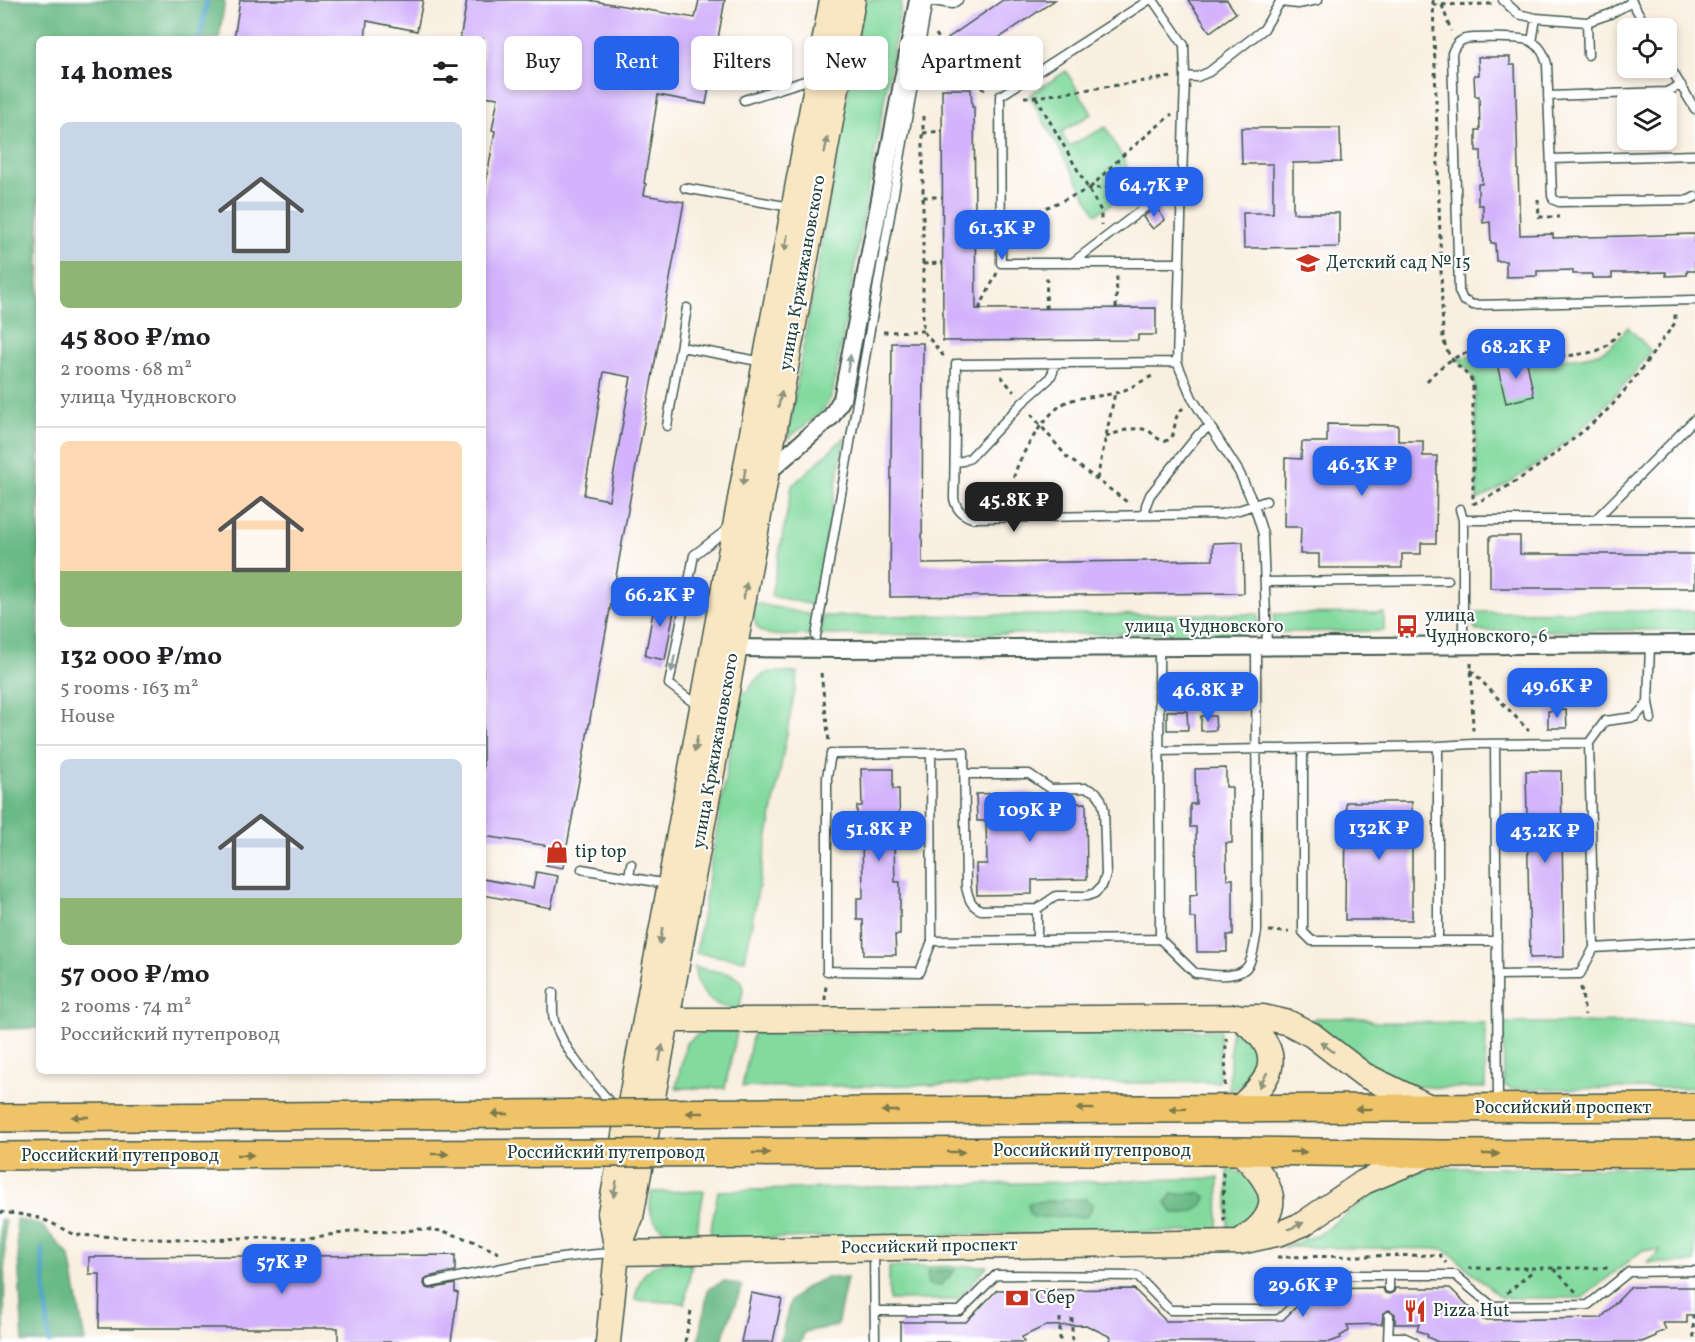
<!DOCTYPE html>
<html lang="en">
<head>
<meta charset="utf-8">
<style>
	:root { --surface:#fff; --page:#f6f6f6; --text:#202124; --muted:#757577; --line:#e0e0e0; --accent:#2563eb }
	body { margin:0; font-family:Vollkorn,serif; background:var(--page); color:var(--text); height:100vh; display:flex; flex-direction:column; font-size:22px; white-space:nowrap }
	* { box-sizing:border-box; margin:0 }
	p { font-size:20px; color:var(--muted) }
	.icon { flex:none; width:33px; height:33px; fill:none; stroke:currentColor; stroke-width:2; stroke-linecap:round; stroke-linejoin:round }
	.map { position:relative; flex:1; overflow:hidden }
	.details { position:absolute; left:36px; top:36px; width:450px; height:1038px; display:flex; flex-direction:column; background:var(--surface); border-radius:9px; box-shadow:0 3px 9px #0003 }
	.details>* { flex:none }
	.hud { position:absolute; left:504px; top:36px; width:570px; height:54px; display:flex; gap:12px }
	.fabs { position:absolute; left:1617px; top:18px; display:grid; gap:12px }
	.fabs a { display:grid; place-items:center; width:60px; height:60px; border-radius:9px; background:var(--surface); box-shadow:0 3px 9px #0003; font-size:30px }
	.price { position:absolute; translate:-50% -51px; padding:0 14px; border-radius:12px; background:var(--accent); color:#fff; font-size:20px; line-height:39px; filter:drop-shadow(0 2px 3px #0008) }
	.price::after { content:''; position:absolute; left:50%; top:36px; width:18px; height:14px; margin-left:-9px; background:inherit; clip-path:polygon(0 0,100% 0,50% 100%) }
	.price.active { background:#222; color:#fff }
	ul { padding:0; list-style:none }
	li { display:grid; align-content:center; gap:12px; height:318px; padding:0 24px }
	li+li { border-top:2px solid var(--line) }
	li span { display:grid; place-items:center; height:186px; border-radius:9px; color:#555 }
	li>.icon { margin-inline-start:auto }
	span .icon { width:108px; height:108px; fill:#fffc; stroke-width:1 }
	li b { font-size:26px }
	h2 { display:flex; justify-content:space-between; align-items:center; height:72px; padding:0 24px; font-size:26px }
	.chip { padding:0 21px; border-radius:9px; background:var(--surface); box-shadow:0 3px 9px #0003; font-size:21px; line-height:54px }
	.chip.active { background:var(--accent); color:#fff }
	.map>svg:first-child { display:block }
</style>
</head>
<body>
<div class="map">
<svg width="1695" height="1342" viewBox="0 0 1695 1342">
	<rect width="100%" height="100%" fill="#fff"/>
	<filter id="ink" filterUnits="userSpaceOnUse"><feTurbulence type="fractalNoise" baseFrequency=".0167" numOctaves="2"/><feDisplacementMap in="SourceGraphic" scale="12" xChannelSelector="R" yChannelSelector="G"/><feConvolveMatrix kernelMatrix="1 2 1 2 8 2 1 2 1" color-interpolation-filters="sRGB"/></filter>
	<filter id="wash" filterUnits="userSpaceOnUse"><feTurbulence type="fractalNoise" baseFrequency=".008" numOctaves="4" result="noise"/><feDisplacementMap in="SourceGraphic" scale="24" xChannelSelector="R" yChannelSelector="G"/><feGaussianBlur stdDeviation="1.35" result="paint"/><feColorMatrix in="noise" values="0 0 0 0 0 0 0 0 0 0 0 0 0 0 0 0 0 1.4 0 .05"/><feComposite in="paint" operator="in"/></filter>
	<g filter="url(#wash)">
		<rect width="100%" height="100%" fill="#f9efe0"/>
		<path fill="#83da9f" stroke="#518c6a" stroke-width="1.5" d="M864,0H902L832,396L822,412L787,439Z
			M1066,71L1092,114L1061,132L1069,146L1106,127L1138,187L1096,214L1029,95Z
			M1628,327L1651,351C1605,413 1547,466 1477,500L1475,381L1469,371L1458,359C1472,355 1485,352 1499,352C1512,353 1524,357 1536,358C1554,360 1590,359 1605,350C1614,345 1621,335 1628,327Z
			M845,437L814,605L771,596L792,486Z
			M755,603L812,615L809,635C782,635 746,643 755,603Z
			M1695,611V630L1476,631L1471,621V612Z
			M1384,613V631L1274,632V614Z
			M1258,614V633L820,635L823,616Z
			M769,672L798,673L745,960L696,953L740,691L747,692C753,681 758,677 769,672Z
			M694,967L731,974L741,981L743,990L739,1010C712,1007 698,995 694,967Z
			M1315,1018H1364L1373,1022L1486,1023L1485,1088C1458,1087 1428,1090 1401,1083C1369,1074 1335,1043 1307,1023Z
			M1695,1022V1088L1511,1089L1504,1085L1503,1023Z
			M1231,1029L1238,1030L1257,1046C1260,1069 1257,1085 1229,1090Z
			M1220,1030L1219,1082L742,1087L753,1033Z
			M709,1031H737L725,1088H676L686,1043L697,1035Z
			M1437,1168H1695V1263H1647L1661,1250H1643L1582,1298H1502L1445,1249L1283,1247L1318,1235L1383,1187L1410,1175Z
			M1228,1169C1237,1171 1249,1174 1254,1182C1264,1196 1260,1214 1246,1225C1241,1228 1233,1229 1228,1230Z
			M1219,1178L1218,1231L709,1239L718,1191Z
			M704,1191L695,1239C676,1238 652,1230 650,1207C650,1202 651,1196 652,1192Z
			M692,1262L685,1303L635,1300C637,1285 644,1266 662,1263C671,1261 682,1262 692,1262Z
			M987,1266L957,1300H889V1267Z"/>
		<path fill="#6aba86" stroke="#447c5d" stroke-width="1.5" d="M0,0H225L219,39H39V1028L0,1029Z
			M1200,1193L1206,1198C1199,1214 1188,1213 1173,1213L1166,1203L1172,1194Z
			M1085,1199L1092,1204L1091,1211L1085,1217H1034L1029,1213L1028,1204L1033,1202Z
			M0,1219L5,1221L4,1342H0Z
			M16,1219L41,1225L70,1256L85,1342H23Z
			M955,1270L941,1285H929L927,1271Z
			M827,1277L847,1278L837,1326L804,1332L801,1342H780L790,1302L806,1287Z
			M724,1281L742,1286L721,1342H699L708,1289Z"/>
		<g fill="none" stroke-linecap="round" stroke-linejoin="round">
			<path stroke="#4fa4cb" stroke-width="5" d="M200,39L207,0
				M42,1249L49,1342"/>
		</g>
		<g id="blocks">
			<path fill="#d3b3fb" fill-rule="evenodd" d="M240,0H423L417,31L367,21L365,39H234Z
				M467,0H588L695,18L699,0H725L706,104L658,95L644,183L646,184L644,195L684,202L563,868L546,865L550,846L483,836V199L495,131L492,130L498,98L483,96V39H460ZM604,372L631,377L609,500L584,495Z
				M1003,0H1055L964,62L948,38Z
				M1188,0H1227L1236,13L1210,32Z
				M1478,57H1510V65H1515L1520,235L1553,234V238L1695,234V271H1687V275L1666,276V272L1629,273H1612V278H1592V274H1573V270L1537,271V276L1506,277V261H1496L1495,243H1491L1490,222L1483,223V205H1478V184H1482L1481,151H1476V130H1480L1479,96H1475L1474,75H1479Z
				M942,89H971L972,107H974L976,309L1156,308V335H1138V340L943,341Z
				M1241,128H1340L1341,162L1293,163V213H1339V247L1244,248L1243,213H1273V164H1242Z
				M1156,207L1165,220L1153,229L1143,217Z
				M892,343H923L922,564L1213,560V543L1243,542L1244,593L890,597Z
				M1526,358L1534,396L1506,403L1497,364Z
				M1327,424L1398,425V441H1423V456H1437L1436,543H1421V554H1402V568H1319V554H1300L1301,527H1284L1285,458L1301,459L1302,442H1327Z
				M1490,536H1520V554H1695V588H1490Z
				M656,596L676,600L665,660L645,656Z
				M1566,710L1567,728H1548V711Z
				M1167,711H1187L1188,730H1167Z
				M1201,716H1215L1216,730L1201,731Z
				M1226,768V787H1232V843H1226L1227,879H1233V935H1227V952H1197L1196,918H1190V896L1197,895L1196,827H1190V804H1196L1195,769Z
				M861,769H893V789H899L900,844H894L895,882H900V935H895L896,955H864L863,920H857V898H863L862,828H857V806H862Z
				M1526,771H1561L1564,957L1530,958Z
				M1030,792L1031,804L1086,803L1087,879L1032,880V894L977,895L976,864H987L986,821H977L976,794Z
				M1346,802H1412V920H1345Z
				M536,872L558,876L551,908L483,895V879L533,888Z
				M455,1255V1271L428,1277L425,1279L424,1284L426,1288L431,1289L455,1284V1292L458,1293L451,1342H338V1328H99L100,1274H89V1257Z
				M1631,1287H1695V1315H1687V1323H1663L1666,1330L1656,1334V1336L1642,1342H1438L1427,1337L1428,1335L1417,1330L1419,1324H1395V1314L1389,1310L1383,1313L1382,1324L1347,1325L1349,1331L1340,1336L1341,1338L1330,1342H1108L1111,1337L1086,1325L1045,1326L1022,1337L1024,1342H900V1322H966L997,1290L1134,1289L1166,1321L1283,1320L1314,1289L1383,1288L1385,1293L1390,1294L1394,1292L1395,1288H1450L1483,1320L1601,1318Z
				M751,1293L782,1299L773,1342H741Z"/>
		</g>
	</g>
	<g filter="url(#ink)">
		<use href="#blocks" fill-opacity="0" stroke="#40584e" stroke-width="1.5"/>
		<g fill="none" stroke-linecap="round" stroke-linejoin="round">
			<g stroke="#40584e" stroke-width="11">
				<path id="lane" d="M925,0L952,4L958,0
					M1149,0L1000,96L1001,263H1180
					M1153,0L1184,45L1185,76
					M1503,0L1518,14L1536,18L1587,22L1610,14L1632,2
					M1631,0L1647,28
					M1587,22L1588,55
					M1532,42L1536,18
					M1666,61L1695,109
					M1548,96L1666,92L1681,85
					M744,100L814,78
					M1551,159L1695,155
					M685,188L790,207
					M1695,197L1689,200L1559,202L1554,200L1552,196L1547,64C1544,54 1541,47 1531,41C1523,37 1474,37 1465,39C1457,42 1455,46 1452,53L1459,291L1463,300L1473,305L1695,300
					M1072,263L1152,202L1161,197H1181
					M681,347L764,362
					M1177,362L956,364L954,499C957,510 961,514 972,518L1221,514L1239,510L1266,501
					M667,426L687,308
					M955,462L963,461L970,458L1023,402L1049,379L1053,372L1054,363
					M1460,509L1463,520
					M1145,515L1146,505L1150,495L1198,435L1210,426
					M1595,520L1695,419
					M1265,582L1448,580
					M816,636L928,0
					M1650,644L1648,703L1651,719
					M1267,645L1263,534L1254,505L1239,472L1192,398L1177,362L1185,76L1197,77L1209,72L1264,29L1280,2L1298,4L1318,0
					M1463,645V520H1695
					M700,705L690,700L669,684L694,555L729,528
					M1589,743L1594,948
					M1495,744L1498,1103
					M1303,749V932L1312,941H1438V746
					M1159,751L1438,746L1473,744L1589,743L1605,721L1635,717L1648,703
					M931,753L932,941L920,972L827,971V777L831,754Z
					M931,753L964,752L966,887C969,899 970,905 981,910L1037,909
					M965,774H1029L1051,789L1086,788L1096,792L1101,799L1104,809L1106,875L1102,886L1095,893L1087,896H1056L1037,909V940
					M582,869L667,884
					M629,877L631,864
					M1160,939L1195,973C1211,974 1240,981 1249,964C1254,954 1255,941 1257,931L1256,646
					M932,941L1160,939L1159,646
					M1438,941H1497
					M1497,975L1580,974L1594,948L1695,942
					M553,993C553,1002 552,1012 554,1021C565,1053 593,1082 614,1107
					M874,1251L875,1342
					M1389,1275V1288
					M430,1283C491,1270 552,1256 614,1253
					M875,1311H960L996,1275L1137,1276L1170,1310H1275L1312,1275H1455L1492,1306L1588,1305L1629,1272L1695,1271
					M1390,1337H1403L1414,1342
					M1388,1342L1389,1316"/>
			</g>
			<g stroke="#40584e" stroke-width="20">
				<path id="street" d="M767,473L831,417L842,399L918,0
					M724,647L734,648L841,649L1695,644"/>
			</g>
			<g stroke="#40584e" stroke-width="27">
				<path id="secondary" d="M1237,1016C1259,1031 1281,1052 1265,1079C1258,1091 1248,1099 1239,1108
					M652,1017L667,1020H746L1263,1017L1289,1023L1312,1035L1364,1075L1432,1108
					M1239,1151C1273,1183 1289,1210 1242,1240
					M617,1251L610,1213L765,362L832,0
					M617,1253L1240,1242L1281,1233L1303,1224L1364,1182L1431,1154
					M608,1342L617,1253L631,1217L853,0"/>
			</g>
			<g stroke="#40584e" stroke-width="30">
				<path id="primary" d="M1144,1109L1695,1107
					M0,1118L139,1117
					M1086,1151H1239L1442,1154L1695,1153
					M0,1156L145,1155"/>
			</g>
			<path stroke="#40584e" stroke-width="3" stroke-dasharray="4.5 4.5" stroke-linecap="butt" d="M1433,0L1443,337C1445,345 1447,353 1453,360C1459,368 1467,373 1473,382V504
				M1433,5L1492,4
				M1442,5L1451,31
				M936,34L965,80L988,91
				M928,81L965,80
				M1024,97H1036L1172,77
				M1036,97L1101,211V225
				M923,116V331L946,359
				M923,133L942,131
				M1090,188L1122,156L1172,114
				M923,197H942
				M1538,199L1539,217H1559
				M1013,222L1089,189L1137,184L1148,190
				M923,264L943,263
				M1116,308L1117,274
				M979,309L997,273
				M1046,309L1047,274
				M883,332L923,331
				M1001,376L1014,392
				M1427,381C1476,325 1516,362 1575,355C1584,353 1595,353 1603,348C1609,345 1614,338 1619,332
				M1031,414L1067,457L1127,502
				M1106,437C1118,432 1136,425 1149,431C1155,435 1161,445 1170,439C1175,435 1174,422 1177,416C1178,414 1181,410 1183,408
				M1097,479L1115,393
				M1006,504C1010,491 1013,477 1018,465C1026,446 1049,408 1069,401C1084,396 1100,397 1115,393C1128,390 1140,382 1152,376
				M1473,504C1512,487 1544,463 1576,437C1589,426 1603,415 1614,403C1636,378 1655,350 1675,323V312
				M1471,663L1473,731
				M1471,670L1529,731
				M821,673L829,742
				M1269,931L1289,932
				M1581,987L1585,1015
				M825,1000L826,983
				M1225,1086L1226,1038
				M1223,1172L1224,1222
				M0,1212C16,1214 34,1215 49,1222C59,1226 66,1232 76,1235L201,1241L241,1238H308L357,1231L398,1232L420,1229L443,1231L473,1241L501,1254
				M1277,1257L1440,1255L1446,1263
				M1468,1268H1612
				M1554,1269L1576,1292
				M1507,1293L1534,1270
				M1693,1315L1694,1342
				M1060,1318V1342
				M1072,1318V1342
				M685,1342L691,1311"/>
			<use href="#lane" stroke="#fff" stroke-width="8"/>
			<use href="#street" stroke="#fff" stroke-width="16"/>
			<use href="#secondary" stroke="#f9e7c3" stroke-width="24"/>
			<use href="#primary" stroke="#efc469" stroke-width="27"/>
			<g stroke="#40584e" stroke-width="30" stroke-linecap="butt">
				<path id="primary-bridge" d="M139,1117L1144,1109
					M145,1155L1086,1151"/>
			</g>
			<use href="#primary-bridge" stroke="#efc469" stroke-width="27"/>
		</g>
		<defs><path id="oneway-solid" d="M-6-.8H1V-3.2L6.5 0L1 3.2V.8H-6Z" transform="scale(1.5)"/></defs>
		<g fill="#8c927c">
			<use href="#oneway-solid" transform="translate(826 145) rotate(-80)"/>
			<use href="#oneway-solid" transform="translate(786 243) rotate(100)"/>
			<use href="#oneway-solid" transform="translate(780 399) rotate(-80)"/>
			<use href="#oneway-solid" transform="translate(744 477) rotate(100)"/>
			<use href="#oneway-solid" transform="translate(745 591) rotate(-80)"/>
			<use href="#oneway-solid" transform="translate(696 744) rotate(100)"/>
			<use href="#oneway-solid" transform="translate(661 936) rotate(100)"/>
			<use href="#oneway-solid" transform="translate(1327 1047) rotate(-143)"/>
			<use href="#oneway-solid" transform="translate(661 1053) rotate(-79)"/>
			<use href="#oneway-solid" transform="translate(1263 1080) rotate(119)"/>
			<use href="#oneway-solid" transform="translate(615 1189) rotate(101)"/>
			<use href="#oneway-solid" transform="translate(1296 1226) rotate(-24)"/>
		</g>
		<g fill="#8f9e9a">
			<use href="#oneway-solid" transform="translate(849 363) rotate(-79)"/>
			<use href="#oneway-solid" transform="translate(673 664) rotate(101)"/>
		</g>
		<g fill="#7d7a4c">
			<use href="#oneway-solid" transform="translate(1085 1109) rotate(180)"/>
			<use href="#oneway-solid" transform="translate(1178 1109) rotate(179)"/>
			<use href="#oneway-solid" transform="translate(1364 1109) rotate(180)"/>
			<use href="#oneway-solid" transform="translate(890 1111) rotate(180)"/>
			<use href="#oneway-solid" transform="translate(695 1113) rotate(180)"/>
			<use href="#oneway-solid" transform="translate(500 1114) rotate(180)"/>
			<use href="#oneway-solid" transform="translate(80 1117) rotate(180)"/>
			<use href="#oneway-solid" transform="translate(956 1152)"/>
			<use href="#oneway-solid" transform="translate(1298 1152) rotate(1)"/>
			<use href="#oneway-solid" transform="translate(761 1153)"/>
			<use href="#oneway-solid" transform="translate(440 1154)"/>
			<use href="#oneway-solid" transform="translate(1491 1154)"/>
			<use href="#oneway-solid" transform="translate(245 1155)"/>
		</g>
	</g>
	<defs>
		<g id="school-bare" transform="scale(1.8)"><path d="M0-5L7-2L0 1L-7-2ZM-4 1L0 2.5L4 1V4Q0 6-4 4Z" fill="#c8321e" stroke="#fff" stroke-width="2.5" paint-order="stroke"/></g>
		<g id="bus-bare" transform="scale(1.8)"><path d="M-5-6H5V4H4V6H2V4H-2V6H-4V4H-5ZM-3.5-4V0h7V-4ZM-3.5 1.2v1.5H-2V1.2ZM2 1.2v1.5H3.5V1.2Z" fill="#c8321e" stroke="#fff" stroke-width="2.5" paint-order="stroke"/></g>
		<g id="shop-bare" transform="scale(1.8)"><path d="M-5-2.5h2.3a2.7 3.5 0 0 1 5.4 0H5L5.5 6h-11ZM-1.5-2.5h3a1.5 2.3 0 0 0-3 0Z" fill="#c8321e" stroke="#fff" stroke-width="2.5" paint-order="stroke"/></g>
		<g id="bank-bare" transform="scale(1.8)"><path d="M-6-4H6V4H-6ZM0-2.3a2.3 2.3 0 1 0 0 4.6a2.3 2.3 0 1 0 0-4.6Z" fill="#c8321e" stroke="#fff" stroke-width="2.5" paint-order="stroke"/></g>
		<g id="restaurant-bare" transform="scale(1.8)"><path d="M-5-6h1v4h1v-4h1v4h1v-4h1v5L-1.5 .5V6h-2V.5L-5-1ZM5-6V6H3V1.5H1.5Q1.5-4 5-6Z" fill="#c8321e" stroke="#fff" stroke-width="2.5" paint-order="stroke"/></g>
	</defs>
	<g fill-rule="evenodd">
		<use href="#school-bare" x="1308" y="263"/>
		<use href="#bus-bare" x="1407" y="626"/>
		<use href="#shop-bare" x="557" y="852"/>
		<use href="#bank-bare" x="1017" y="1298"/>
		<use href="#restaurant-bare" x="1415" y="1311"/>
	</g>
	<g text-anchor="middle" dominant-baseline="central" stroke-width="4.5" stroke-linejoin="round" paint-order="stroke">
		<g font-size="18" fill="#1f3d34" stroke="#fff" text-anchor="start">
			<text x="1326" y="263">Детский сад № 15</text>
			<text x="1425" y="616">улица<tspan x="1425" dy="21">Чудновского, 6</tspan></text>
			<text x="575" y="852">tip top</text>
			<text x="1035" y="1298">Сбер</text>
			<text x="1433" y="1311">Pizza Hut</text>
		</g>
		<g font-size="18" fill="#1f3d34" stroke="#fff">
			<text transform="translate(803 273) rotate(-80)">улица Кржижановского</text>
			<text x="1204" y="627">улица Чудновского</text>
			<text transform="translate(716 751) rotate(-80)">улица Кржижановского</text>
			<text x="1563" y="1108">Российский проспект</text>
			<text x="1092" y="1151">Российский путепровод</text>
			<text x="606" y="1153">Российский путепровод</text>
			<text x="120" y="1156">Российский путепровод</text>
			<text transform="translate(929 1247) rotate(-1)">Российский проспект</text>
		</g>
	</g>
</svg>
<div class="fabs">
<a><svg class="icon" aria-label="locate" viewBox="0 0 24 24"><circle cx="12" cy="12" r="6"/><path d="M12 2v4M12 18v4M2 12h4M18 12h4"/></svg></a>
<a><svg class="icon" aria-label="layers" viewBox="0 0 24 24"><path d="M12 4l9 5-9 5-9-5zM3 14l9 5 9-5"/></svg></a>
</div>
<b class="price" style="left:1154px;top:218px">64.7K ₽</b>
<b class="price" style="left:1002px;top:261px">61.3K ₽</b>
<b class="price" style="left:1516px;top:380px">68.2K ₽</b>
<b class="price" style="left:1362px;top:497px">46.3K ₽</b>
<b class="price active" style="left:1014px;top:533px">45.8K ₽</b>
<b class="price" style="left:660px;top:628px">66.2K ₽</b>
<b class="price" style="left:1557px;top:719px">49.6K ₽</b>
<b class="price" style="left:1208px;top:723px">46.8K ₽</b>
<b class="price" style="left:1030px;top:843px">109K ₽</b>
<b class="price" style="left:1379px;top:861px">132K ₽</b>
<b class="price" style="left:879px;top:862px">51.8K ₽</b>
<b class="price" style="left:1545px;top:864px">43.2K ₽</b>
<b class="price" style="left:282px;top:1295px">57K ₽</b>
<b class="price" style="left:1303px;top:1318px">29.6K ₽</b>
<div class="hud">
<a class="chip">Buy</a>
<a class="chip active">Rent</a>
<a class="chip">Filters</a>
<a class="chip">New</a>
<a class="chip">Apartment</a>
</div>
<section class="details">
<h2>14 homes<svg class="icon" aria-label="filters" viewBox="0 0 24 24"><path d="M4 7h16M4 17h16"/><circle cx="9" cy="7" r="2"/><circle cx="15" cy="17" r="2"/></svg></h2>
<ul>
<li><span style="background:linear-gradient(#c9d6e8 75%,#8fb573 0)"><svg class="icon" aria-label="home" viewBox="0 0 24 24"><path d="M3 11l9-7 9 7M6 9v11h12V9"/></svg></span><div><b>45 800 ₽/mo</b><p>2 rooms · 68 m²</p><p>улица Чудновского</p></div></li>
<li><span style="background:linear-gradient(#ffd9b3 70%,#8fb573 0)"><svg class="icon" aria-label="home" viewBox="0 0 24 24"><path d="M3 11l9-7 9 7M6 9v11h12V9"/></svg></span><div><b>132 000 ₽/mo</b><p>5 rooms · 163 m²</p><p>House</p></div></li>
<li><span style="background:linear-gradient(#c9d6e8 75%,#8fb573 0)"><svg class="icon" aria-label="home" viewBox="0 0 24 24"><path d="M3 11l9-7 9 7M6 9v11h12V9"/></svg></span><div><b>57 000 ₽/mo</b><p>2 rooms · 74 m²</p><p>Российский путепровод</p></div></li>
</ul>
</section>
</div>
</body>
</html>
